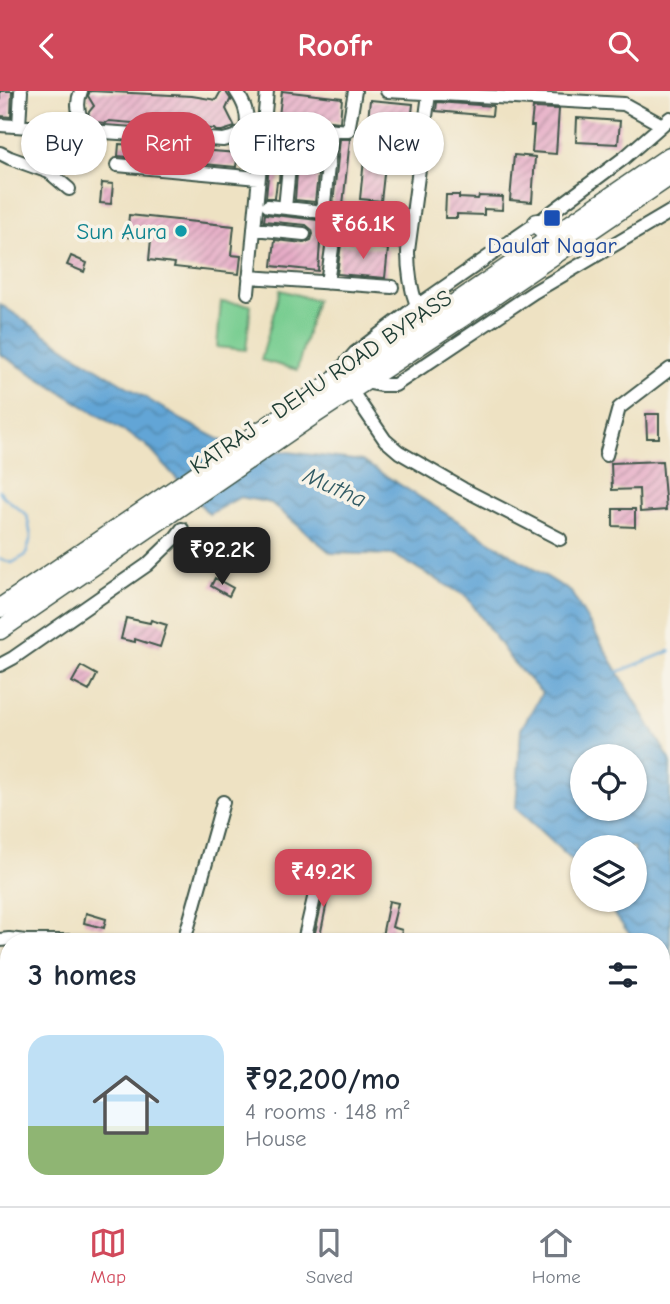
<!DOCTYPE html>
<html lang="en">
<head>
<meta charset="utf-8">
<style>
	:root { --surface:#fff; --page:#f2f2f3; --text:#1f2937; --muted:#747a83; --line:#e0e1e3; --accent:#d1495b }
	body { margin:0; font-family:"Comic Neue",sans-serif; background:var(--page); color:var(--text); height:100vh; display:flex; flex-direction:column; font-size:26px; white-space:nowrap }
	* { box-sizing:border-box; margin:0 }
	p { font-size:23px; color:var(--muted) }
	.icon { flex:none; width:38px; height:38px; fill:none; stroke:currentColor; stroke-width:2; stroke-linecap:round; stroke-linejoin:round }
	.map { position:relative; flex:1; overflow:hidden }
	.details { position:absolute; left:0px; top:842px; width:670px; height:275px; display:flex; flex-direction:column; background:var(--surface); border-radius:28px 28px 0 0; box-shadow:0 2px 5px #0004 }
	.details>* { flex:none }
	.top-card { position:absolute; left:21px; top:21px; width:628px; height:63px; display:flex; gap:14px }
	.controls { position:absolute; left:570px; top:653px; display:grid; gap:14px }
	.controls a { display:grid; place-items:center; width:77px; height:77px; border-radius:50%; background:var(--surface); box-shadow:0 2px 5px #0004; font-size:35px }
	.price { position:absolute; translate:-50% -60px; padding:0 16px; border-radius:14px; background:var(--accent); color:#fff; font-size:23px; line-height:46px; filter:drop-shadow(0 2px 4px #0008) }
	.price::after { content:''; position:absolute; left:50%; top:42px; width:21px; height:16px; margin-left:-10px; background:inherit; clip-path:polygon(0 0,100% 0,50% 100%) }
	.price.selected { background:#222; color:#fff }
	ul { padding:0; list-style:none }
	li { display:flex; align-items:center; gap:21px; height:175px; padding:0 28px }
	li+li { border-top:2px solid var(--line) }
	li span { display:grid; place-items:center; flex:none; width:196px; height:140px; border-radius:21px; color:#555 }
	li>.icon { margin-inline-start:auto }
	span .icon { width:84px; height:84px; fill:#fffc; stroke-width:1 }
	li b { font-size:30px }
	h2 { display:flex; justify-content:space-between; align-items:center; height:84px; padding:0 28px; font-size:30px }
	.pill { padding:0 24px; border-radius:32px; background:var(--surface); box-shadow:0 2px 5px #0004; font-size:24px; line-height:63px }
	.pill.selected { background:var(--accent); color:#fff }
	header { display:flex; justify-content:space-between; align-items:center; height:91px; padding:0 28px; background:var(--accent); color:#fff; font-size:32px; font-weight:800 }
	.tabs { display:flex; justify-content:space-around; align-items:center; height:98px; border-top:2px solid var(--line); background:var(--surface); font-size:19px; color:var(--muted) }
	.tabs a { display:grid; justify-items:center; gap:4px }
	.tabs .selected { color:var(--accent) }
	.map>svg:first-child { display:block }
</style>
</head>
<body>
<header><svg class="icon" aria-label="back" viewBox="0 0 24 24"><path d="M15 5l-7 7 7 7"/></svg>Roofr<svg class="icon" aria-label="search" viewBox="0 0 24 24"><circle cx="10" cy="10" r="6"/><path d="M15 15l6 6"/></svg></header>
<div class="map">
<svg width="670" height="1115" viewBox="0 0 670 1115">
	<defs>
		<pattern id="water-waves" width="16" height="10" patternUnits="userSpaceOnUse" patternTransform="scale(1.75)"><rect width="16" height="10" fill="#62a5d6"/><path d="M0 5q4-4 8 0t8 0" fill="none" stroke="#5088ae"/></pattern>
		<pattern id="building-hatch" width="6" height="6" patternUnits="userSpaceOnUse" patternTransform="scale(1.75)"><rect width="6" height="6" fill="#e6acc6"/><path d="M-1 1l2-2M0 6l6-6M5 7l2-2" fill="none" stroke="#ba8da2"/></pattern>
	</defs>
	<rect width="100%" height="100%" fill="#f7f3e8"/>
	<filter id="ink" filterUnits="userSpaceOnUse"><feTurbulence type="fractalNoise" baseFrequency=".0143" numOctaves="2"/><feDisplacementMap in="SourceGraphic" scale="14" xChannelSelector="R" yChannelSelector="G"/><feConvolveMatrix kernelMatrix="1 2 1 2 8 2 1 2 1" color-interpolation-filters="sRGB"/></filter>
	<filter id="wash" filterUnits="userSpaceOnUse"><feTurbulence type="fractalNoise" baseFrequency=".00686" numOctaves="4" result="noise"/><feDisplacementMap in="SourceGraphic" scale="28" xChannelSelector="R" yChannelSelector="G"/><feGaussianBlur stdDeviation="1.57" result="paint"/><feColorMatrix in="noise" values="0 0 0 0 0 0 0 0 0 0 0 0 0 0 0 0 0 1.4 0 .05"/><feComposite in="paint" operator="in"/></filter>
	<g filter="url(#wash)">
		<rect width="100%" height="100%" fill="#eee2c3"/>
		<path fill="#78cd91" stroke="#4c8562" stroke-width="2" d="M367,114L401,118L399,138L365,134Z
			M280,199L316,209L297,279L261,269Z
			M221,211L251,214L246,259L217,256Z"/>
		<path fill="url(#water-waves)" stroke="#407185" stroke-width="2" fill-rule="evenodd" d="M0,213L74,263L182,329L230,354L362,370L571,501L670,669V897L662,886V850H635L603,809L635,808V756H583V781L577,774L516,717L521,638L542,602L512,570L467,506L394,464L331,462L271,412L240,406L209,423L146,354L0,263ZM583,665H635V718H583Z"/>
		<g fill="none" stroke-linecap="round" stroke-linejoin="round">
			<path stroke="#62a5d6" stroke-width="2.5" d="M0,399L2,404L27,424L31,446L26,464L12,472L0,468
				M618,581L670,560"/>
		</g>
		<g id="blocks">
			<path fill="url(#building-hatch)" d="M0,0H12L11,26L0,25Z
				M90,0L192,5L216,9L221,0H225L232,10L230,9L226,18L235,36L222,40H216L214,38L191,37L174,35V32L156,31L144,30V33L109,30L106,32L93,31L88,22L94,15L88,5Z
				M282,0L342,7L340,31L279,25Z
				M370,9L413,13L409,50L388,48L381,110L360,108Z
				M437,11L493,15L492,25L436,20Z
				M533,17L559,18L556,63L532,61L534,35H531Z
				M577,27L620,30L618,53L576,51Z
				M272,41L282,43L279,91H277L275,107H266Z
				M308,45L322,47L320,67L314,66V62L306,61Z
				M340,48H350L343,114L333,113Z
				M119,53L238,62L236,76L118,65Z
				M514,64L535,66L532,111L510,109Z
				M297,82L318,84L315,111L295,109Z
				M102,92L113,93L111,113L100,112Z
				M446,104H459V107L478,108L479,105L503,106L502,119L484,118V124L457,123V127H445Z
				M265,123L336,131L335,134L330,135L327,138H321L318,180L272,175L275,149L304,152L311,149L313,143L312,139L306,134L264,130Z
				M129,124L234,135L231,164L241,165L239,183L174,176L175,172L149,169L151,148L127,146Z
				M341,153L388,158L385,187L337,183Z
				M71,165L87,172L84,181L67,174Z
				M646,323H659V347H647Z
				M662,370L666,419L640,421L639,398L612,399L611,372Z
				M613,418H635V436L613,435Z
				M188,445L207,459L203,466L183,452Z
				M217,449L227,458L215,473L205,465Z
				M215,487L233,497L229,505L211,495Z
				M126,527L150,532L151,529L167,534L160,556L135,548V551L121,548Z
				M81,575L97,584L89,600L72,591Z
				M329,781L333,782L319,850H313Z
				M389,810L398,812L392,836L402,839L400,849L381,850Z
				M86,822L106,828L104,837L84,832Z"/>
		</g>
	</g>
	<g filter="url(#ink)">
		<use href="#blocks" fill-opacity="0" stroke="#3e5649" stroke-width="2"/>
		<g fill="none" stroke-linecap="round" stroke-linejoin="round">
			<g stroke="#3e5649" stroke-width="16">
				<path id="minor" d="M81,0C75,14 79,28 88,40
					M387,0L624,13L662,34
					M0,34L223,49L235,46L246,38C249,23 244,12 236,0
					M277,34L348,40L355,0
					M19,35L21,0
					M0,62L10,67L49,81L69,98
					M289,73L328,76
					M117,74L258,87
					M268,115L342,123
					M285,117L293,35
					M323,121L332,39
					M254,138L304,143
					M249,186L392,196
					M327,192L334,143L409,151
					M248,202L267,0
					M417,215C410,196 408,180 408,160L429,3
					M333,287L355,262L417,215L537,132L624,67L670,27
					M365,291L382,294H395L534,201L670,121
					M351,299L385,349L399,361L463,398L560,448
					M606,364L619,317L670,278
					M0,574L13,567L147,474L176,446L182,438
					M0,849L9,848L26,850H78
					M184,850L223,711
					M304,850L321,777
					M0,909L9,907
					M0,955L9,948
					M0,991L9,996
					M0,1083H9
					M158,1108L201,1115
					M283,1108L295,1115
					M358,1108L365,1115
					M399,1108L402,1115
					M0,1114L8,1115
					M73,1115L74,1108
					M134,1115L149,1108
					M308,1115L320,1108"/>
			</g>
			<g stroke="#3e5649" stroke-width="21">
				<path id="highway" d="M537,132L550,149
					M0,517L324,297L463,207L670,65
					M0,539L309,327L472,220L670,85"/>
			</g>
			<use href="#minor" stroke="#fff" stroke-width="12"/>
			<use href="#highway" stroke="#fff" stroke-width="18"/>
		</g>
	</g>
	<rect fill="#1a4fb4" stroke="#f7f3e8" stroke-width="2.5" x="543" y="118" width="18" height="18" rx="3.5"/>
	<circle fill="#0f9aa8" stroke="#f7f3e8" stroke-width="2.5" cx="181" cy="140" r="7"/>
	<g text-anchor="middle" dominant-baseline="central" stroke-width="7" stroke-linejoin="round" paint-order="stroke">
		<g font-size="23" fill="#0d838f" stroke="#f7f3e8" text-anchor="end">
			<text x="167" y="140">Sun Aura</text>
		</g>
		<g font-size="23" fill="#164399" stroke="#f7f3e8">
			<text x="552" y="154">Daulat Nagar</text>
		</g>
		<g font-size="23" fill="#1f3d34" stroke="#f7f3e8">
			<text transform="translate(321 291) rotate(-34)">KATRAJ - DEHU ROAD BYPASS</text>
		</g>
		<g font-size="24" font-style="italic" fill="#335c65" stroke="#f7f3e8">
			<text transform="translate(335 396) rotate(24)">Mutha</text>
		</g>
	</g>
</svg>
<div class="controls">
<a><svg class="icon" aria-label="locate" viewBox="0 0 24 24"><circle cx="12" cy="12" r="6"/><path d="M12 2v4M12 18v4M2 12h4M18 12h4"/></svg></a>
<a><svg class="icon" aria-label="layers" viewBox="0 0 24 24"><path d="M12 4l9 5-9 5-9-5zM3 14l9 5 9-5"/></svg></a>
</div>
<b class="price" style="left:363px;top:170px">₹66.1K</b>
<b class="price selected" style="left:222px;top:496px">₹92.2K</b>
<b class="price" style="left:323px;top:818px">₹49.2K</b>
<div class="top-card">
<a class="pill">Buy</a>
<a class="pill selected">Rent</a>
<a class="pill">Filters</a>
<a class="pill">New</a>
</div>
<section class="details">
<h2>3 homes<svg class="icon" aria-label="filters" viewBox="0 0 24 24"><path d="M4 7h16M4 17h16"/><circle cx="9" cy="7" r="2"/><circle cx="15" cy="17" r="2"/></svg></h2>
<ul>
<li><span style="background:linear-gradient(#bfe0f5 65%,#8fb573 0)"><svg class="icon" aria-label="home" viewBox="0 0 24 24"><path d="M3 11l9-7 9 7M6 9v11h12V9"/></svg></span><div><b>₹92,200/mo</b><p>4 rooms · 148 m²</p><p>House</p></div></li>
</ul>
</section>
</div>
<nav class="tabs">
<a class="selected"><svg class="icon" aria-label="map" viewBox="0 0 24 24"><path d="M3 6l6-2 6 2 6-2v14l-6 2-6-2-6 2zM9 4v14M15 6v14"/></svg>Map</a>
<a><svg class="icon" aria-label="saved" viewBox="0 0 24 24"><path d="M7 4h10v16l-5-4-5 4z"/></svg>Saved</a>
<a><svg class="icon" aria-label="home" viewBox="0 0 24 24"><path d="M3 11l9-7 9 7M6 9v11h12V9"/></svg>Home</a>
</nav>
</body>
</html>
